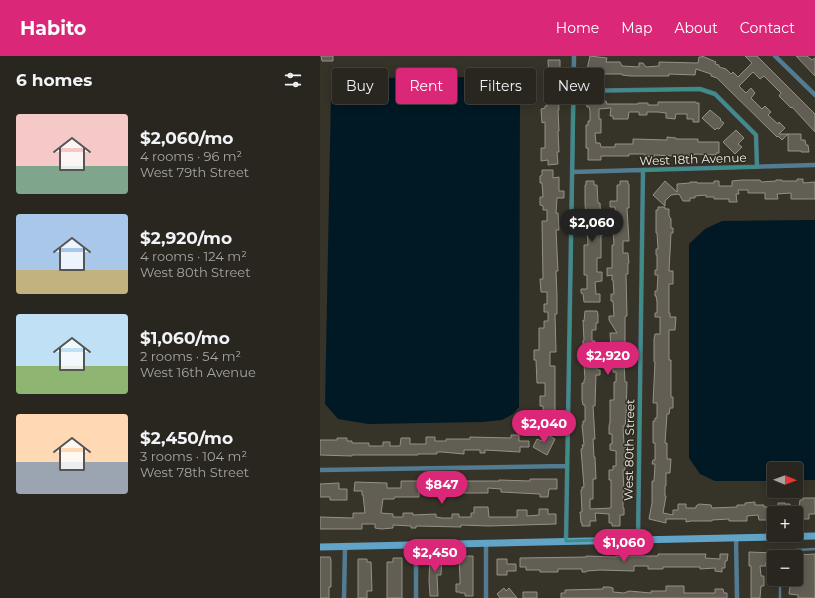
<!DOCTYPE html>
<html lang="en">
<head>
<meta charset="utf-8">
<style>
	:root { --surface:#28261f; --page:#302e28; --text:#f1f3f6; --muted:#a5a5a4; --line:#44433d; --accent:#db2777 }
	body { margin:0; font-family:Montserrat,sans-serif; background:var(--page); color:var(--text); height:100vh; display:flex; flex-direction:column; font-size:15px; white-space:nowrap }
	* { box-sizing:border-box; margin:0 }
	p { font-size:13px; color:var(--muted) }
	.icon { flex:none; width:22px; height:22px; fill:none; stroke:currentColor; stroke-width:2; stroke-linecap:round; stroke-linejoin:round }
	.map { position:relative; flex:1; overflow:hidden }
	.panel { display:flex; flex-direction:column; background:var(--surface); width:320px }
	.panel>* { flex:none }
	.hud { position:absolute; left:12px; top:12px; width:380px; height:36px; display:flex; gap:8px }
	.needle { width:26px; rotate:91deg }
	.buttons { position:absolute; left:447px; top:406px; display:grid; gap:8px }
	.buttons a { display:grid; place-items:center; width:36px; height:36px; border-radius:4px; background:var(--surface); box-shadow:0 2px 10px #0003,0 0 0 1px var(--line); font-size:20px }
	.price { position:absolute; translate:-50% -34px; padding:0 9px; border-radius:14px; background:var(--accent); color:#fff; font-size:13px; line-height:26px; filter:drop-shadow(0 1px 2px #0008) }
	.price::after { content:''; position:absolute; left:50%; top:24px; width:12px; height:9px; margin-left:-6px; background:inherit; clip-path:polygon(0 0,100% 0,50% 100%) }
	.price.current { background:#222; color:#fff }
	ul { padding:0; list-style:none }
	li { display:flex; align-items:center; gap:12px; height:100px; padding:0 16px }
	li span { display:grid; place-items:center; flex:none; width:112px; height:80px; border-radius:4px; color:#555 }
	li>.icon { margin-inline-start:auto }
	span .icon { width:48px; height:48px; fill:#fffc; stroke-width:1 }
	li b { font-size:17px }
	h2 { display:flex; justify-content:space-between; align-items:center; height:48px; padding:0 16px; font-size:17px }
	.chip { padding:0 14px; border-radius:4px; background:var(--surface); box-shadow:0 2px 10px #0003,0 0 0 1px var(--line); font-size:14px; line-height:36px }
	.chip.current { background:var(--accent); color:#fff }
	header { display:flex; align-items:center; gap:24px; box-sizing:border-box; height:56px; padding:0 20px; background:var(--accent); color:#fff }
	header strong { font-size:19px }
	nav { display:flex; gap:22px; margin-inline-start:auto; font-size:14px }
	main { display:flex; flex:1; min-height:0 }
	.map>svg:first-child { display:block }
</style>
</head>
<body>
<header>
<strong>Habito</strong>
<nav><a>Home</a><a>Map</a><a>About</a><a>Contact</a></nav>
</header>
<main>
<section class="panel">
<h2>6 homes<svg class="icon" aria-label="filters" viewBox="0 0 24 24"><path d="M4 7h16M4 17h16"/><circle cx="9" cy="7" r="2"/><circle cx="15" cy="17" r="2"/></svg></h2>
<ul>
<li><span style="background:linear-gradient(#f6c9c9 65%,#7fa58c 0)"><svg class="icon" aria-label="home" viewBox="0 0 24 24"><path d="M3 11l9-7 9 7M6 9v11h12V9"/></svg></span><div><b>$2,060/mo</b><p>4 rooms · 96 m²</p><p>West 79th Street</p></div></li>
<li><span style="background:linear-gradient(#a9c7e8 70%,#c2b280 0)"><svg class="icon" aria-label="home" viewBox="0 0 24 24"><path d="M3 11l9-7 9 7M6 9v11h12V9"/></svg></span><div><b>$2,920/mo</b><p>4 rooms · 124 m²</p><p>West 80th Street</p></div></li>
<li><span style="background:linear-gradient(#bfe0f5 65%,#8fb573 0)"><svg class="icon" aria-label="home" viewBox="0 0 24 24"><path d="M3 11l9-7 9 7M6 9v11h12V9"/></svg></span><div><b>$1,060/mo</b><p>2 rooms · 54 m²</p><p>West 16th Avenue</p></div></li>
<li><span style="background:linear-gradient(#ffd9b3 60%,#9aa5b1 0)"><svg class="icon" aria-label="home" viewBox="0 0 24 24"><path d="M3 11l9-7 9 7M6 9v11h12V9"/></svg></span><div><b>$2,450/mo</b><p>3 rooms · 104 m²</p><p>West 78th Street</p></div></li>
</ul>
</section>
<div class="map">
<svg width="495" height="542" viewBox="0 0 495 542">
	<rect width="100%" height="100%" fill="#363329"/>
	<path fill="#011925" d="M162,21L186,24L200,32L199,351L193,358L182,364L162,366L48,368L18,363L5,348L11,38L17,29L39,22Z
		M495,164V424H476V413H454V425H395L380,418L369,402V188L385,173L402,165Z"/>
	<path fill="#625e54" stroke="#949185" d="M1,0H13V5H2Z
		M270,0L287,2L286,6H300L302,10L319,11V7H323L326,11L339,10V6L378,7L379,1H382V0L396,6L395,8L399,9V11L406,13L411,18L413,16L418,21L432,7L425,0H437L495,58V76L472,51L471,52L459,40L461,37L444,20L440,23L433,16L419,30L426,37L431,32L435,37L431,42L442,53L445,50L451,56L448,59L458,68L459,66L465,72L459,78H468L462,84L458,80L457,81L397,22L391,20V18L376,13L375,19L349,18V20H311L302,19V18H284L283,21L266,18Z
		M476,0H487L492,4L495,2V20Z
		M228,4H240V26H246V31L240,32V33H238L239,54H238L239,75H238L239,96H237L238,108L228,109V104L221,105V92H225V66L222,67L221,53L225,52V50H227L226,28H229Z
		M286,45L287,48H318V47H328V49H338V46H376V47H379V66H373V63H367V58H356L355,63L346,62V57L338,56H327V59H319V56H309L308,63H293V60H290L291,52L279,53V63H281V77H275L276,87H280L281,91H295V88H313V83L347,84V81L356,82V83H378V86H399V97H396V99L375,98V99L356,100L334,99V101L325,100V98H309V100H281V104H268V92H266V69H268V65H270V55L269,51H267L266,46Z
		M390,54L401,63L400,64L404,67L399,73L397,72L395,74L382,62Z
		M416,74L424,82L418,88L422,91L415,98L403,86Z
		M468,78H481V84H485L486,89H488L489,96H481V95H468Z
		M222,114H233V122L239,121V135H244V142H237L236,157H238L239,174H236L238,215H236L237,240V258H235L236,296H230V310H235V372L224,373L223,350H220V340H225V327H217L216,304H214V294H219V272H224V265H228V256H224V248H227V236H221L220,223H223L222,165H227V154H223V150L220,149V141H223L222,127H220V120L222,119Z
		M477,123H483V127L495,126V143H471V137L457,138L458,143H445V137H428V134H418L419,138H416L417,146H409V143H394V141H386V139L375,140V142H370V145H363L359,138L351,139L345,145V150L333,139L345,125L357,136V128L370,127V126H377V127H394V125H399V130H412V125L422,124H440L441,126L456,125V124H462V125H477Z
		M266,125H274V129H277L278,147H280L281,172H283V179H281V202H277V216H282V225L275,226L276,238H280V246H264L263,238L261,237V233H267V219H264V189H268L265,147V129H266Z
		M300,125H308V128H309V152H307L309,185H303V197H308L309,207H308V218H306L307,260L305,261V292H307V298L306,307H304L305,326H307L306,361L305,370H303L304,388H305L306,398H305V414H303L304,437L303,436V452H304V459H300V470H292V467H289V458L275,457L276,465H270V470H262V467H261L260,456H262L261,434H262V431H264L261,393L263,392L262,389H264L262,369H263V365H265V349H263L262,344V327H264V324L265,323L264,308H263V285L264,284L263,264L264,265L265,255H277L278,258V267H276V274H272V285H275L277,314H280V319H276L275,350H273L275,383H273L274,401H275L276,423H273V443H270V453L291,452V424H289V414H293V410H296V395L290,394V388H292V378H289V370L290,366V344H294V326H296V316H293L292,291H291L290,277H297L289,264V260H294L293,245H291V238H294L293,224H292V219L287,220V212H292V189H294L293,173L299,172V159H296L295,151H290V145H297V129H300Z
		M338,151H345V153H349V160L351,163V172H353V177H351L349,215H353V228H349V257H350V261H356L355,274H349V304H351V341H353V352H350L349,358H347L345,387H347V403H351L350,417H346V430H345V440H346L343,457L353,459V454H358V448H366V452H376V450L379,448L391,449L392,452L417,451V449H425V447L435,446V449H444V451H458V447H465V448H470V453L479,452L480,444H483V442H495V458H489V463H480V462H476V457H454V464H439L438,459L427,460V465H409V463L392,464V465H371L366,466V463H346V467L329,463L332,447V425H334L335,408H332L333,404H335V387H333V365H335V362H337V347H333L335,306H334V283L335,278H340V261H335V257H337V246L336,240H335V235H337L338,219H335V214H337V199H336V193H338L337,177H336V154H338Z
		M226,378L235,383L227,399L213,391L217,383L222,385Z
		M191,379H199V385H209V391H200V396L165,394V397H160V394H144V398L122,396H117V398H98V399H32V400L0,399V384H17V382H27V385H32V387H49V390H63V386H70V390H80L81,382H90V388H106V381H115V385H126V383H150V381L191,382Z
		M210,423H237V433H229L228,441H220V438L181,436V433L168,432V437H132V434H123L122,439L109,438V434H99V441H75L74,443H63L61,457L73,458V461H83V457H93V459L116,458V461L122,462H132V458H139V461H151V457H154V451H168L169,461H197V454H207V460L219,459V453H228V458H236V468L169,470L141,469V471L96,470V472H91V470L73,469V472L61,473L55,472V468H42V473H0V461L33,462V457H45L43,439H42V435H34L35,426L67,427V432H81V425H179V424L210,425Z
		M19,427V433H27V444H10V441H0V428Z
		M429,496L454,497V505L446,506V510H440L441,520H444V530H441L440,542H431V510H429Z
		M122,498L121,519H117L118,540H110L109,524L110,499Z
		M338,498H386L385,502L400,503V498H408L407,505H405V512H402V516L395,515V512L380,513V511H343V513H328V510H314V515L280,514L267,515L266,516H262V513H238V516H220V514H206V511H200V502L266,501V500L296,501V500H338Z
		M495,498V542H478V539L469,538L471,523H476V499Z
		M148,500H153V540H145V537H140V536H136V528H140V523L139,502Z
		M0,501H10L11,504V531H9V542H0Z
		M73,502H82V542H67V506H73Z
		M38,503H47V506H51L52,535H47V542H38Z
		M177,503H187V508H196V515H187V519H177Z
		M346,530H364V537H395V533H403L404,537H407V542H241V537H245V534L283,533V531H289L293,532V536L304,537L309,535L331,537V535H346Z
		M184,532L186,535L189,532L197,542H180L177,538Z
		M203,536H217V542H203Z"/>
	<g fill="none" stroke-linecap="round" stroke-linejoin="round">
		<path stroke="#537b91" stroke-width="2.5" d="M459,501V495L495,493
			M460,523V542"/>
		<path stroke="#537b91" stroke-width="4.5" d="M455,0L495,39
			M254,35L380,33L395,38L436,79L437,111
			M252,116L495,109
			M0,414L247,410
			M416,481L417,542
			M318,483L323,114
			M246,485L254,0
			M166,486V542
			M96,488V542
			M24,542L25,491"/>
		<path stroke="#61a4c7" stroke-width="7" d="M0,491L495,480"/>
	</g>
	<path fill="none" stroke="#3c8e86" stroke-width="3" stroke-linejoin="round" d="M380,33L395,38L436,79L437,111L323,114L318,483L246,485L254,35Z"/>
	<g text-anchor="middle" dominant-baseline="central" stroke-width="3" stroke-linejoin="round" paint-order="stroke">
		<g font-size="12" fill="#f0eee8" stroke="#2c291f">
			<text transform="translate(373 103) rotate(-2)">West 18th Avenue</text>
			<text transform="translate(309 394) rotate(-89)">West 80th Street</text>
		</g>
	</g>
</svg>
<div class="buttons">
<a><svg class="needle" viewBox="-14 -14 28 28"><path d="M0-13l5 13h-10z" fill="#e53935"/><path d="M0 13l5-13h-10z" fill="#a5a5a4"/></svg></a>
<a>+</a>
<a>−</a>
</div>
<b class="price current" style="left:272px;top:187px">$2,060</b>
<b class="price" style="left:288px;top:320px">$2,920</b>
<b class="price" style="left:224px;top:388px">$2,040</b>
<b class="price" style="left:122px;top:449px">$847</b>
<b class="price" style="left:304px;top:507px">$1,060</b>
<b class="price" style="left:115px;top:517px">$2,450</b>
<div class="hud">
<a class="chip">Buy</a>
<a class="chip current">Rent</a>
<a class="chip">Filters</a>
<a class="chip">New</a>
</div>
</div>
</main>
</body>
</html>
